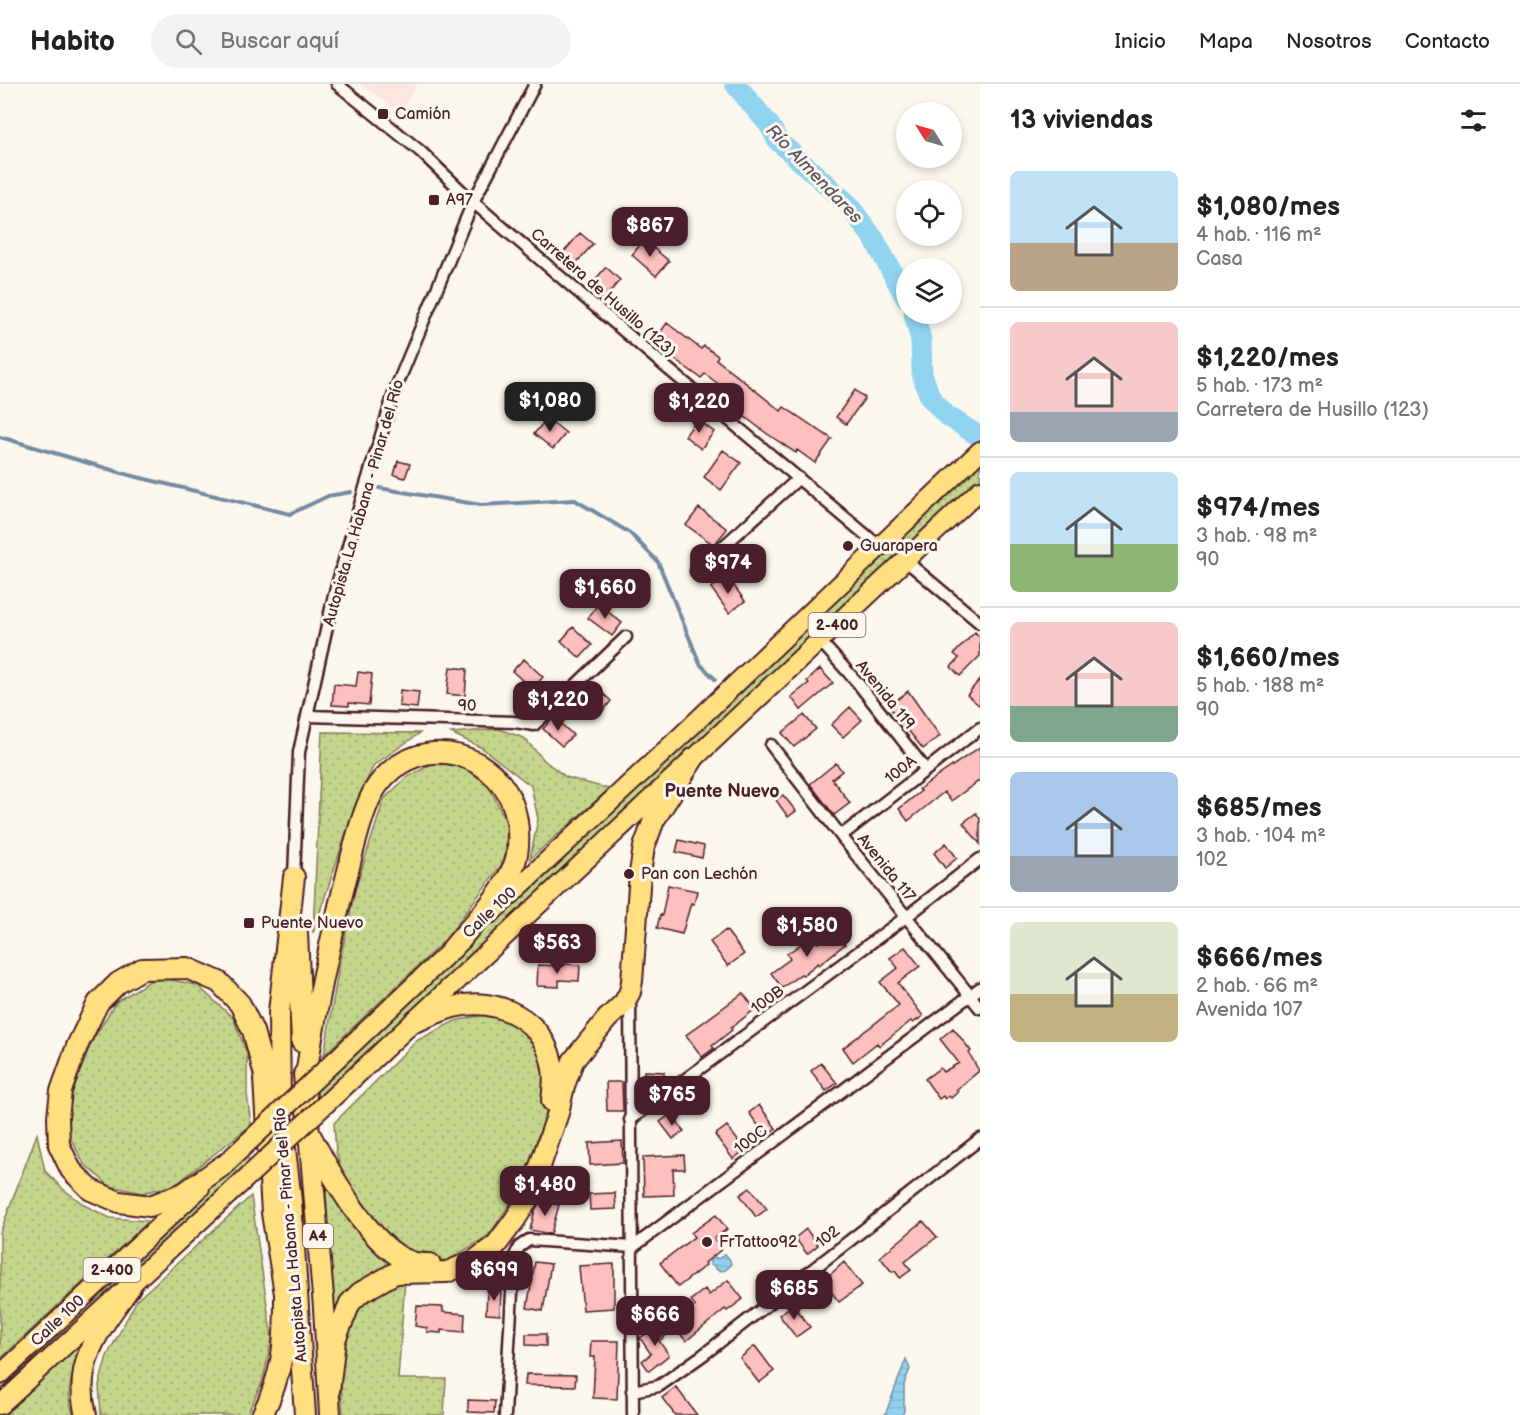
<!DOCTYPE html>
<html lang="es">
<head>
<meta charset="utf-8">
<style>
	:root { --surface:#fff; --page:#f2f2f2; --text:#222; --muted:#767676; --line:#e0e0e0; --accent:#4a1f2b }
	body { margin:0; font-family:"Balsamiq Sans",sans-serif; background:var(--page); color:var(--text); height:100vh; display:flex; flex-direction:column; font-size:22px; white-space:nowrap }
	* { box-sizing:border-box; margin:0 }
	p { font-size:20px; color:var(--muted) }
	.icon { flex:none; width:33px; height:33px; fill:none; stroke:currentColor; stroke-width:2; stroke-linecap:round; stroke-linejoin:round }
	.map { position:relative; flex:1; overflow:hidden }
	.panel { display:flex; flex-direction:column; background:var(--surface); width:540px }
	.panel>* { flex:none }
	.needle { width:39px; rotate:307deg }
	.fabs { position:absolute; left:896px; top:18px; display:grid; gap:12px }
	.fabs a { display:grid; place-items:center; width:66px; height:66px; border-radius:50%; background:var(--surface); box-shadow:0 3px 9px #0003; font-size:30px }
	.price { position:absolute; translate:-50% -51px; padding:0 14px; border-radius:12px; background:var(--accent); color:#fff; font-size:20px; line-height:39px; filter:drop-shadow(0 2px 3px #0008) }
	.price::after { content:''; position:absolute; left:50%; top:36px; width:18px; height:14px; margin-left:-9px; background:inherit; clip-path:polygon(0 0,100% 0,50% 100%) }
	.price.current { background:#222; color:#fff }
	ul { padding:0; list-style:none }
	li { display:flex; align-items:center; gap:18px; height:150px; padding:0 30px }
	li+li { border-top:2px solid var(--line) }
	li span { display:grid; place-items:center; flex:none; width:168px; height:120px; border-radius:9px; color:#555 }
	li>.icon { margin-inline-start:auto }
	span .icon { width:72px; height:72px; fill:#fffc; stroke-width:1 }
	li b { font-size:26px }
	h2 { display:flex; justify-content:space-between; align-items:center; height:72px; padding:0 30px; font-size:26px }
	header { display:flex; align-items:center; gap:36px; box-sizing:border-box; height:84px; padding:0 30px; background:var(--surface); border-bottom:2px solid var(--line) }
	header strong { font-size:28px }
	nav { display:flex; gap:33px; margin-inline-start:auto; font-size:21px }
	.search { width:420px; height:54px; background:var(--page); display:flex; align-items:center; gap:15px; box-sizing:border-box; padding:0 21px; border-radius:33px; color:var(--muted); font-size:22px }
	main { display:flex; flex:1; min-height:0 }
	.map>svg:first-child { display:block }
</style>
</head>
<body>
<header>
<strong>Habito</strong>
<div class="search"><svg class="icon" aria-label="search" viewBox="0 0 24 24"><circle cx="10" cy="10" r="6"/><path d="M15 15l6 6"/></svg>Buscar aquí</div>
<nav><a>Inicio</a><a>Mapa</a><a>Nosotros</a><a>Contacto</a></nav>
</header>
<main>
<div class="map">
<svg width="980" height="1331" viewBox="0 0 980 1331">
	<defs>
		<pattern id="grass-dots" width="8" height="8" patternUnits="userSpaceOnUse" patternTransform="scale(1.5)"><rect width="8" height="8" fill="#c2d58a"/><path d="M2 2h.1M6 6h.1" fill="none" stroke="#a8b677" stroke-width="1.8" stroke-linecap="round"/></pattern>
		<pattern id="water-rules" width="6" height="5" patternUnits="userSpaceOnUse" patternTransform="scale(1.5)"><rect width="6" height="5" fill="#8fd3f1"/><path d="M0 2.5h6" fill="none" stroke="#7db5cf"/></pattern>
	</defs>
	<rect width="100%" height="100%" fill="#fbf7ec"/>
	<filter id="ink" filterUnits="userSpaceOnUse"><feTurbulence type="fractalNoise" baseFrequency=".0167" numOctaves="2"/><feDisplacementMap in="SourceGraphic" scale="12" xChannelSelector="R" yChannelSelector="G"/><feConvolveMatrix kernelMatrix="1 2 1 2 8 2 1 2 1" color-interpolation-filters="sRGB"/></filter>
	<g filter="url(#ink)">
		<path fill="#fce6de" d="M360,0H417L402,30Z"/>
		<path fill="url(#grass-dots)" stroke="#867a5a" stroke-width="1.5" d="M980,376V397L315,1020L313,1007Z
			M499,645L524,654L545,677L566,693L609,705L530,775L538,735L531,702L482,664L451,649Z
			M322,648L420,649L374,681L356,719L313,849Z
			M433,679L463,682L488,701L507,739L505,776L445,856L324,971L340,876L355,806L384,715L406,694Z
			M156,893L197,901L233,934L247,969V1010L251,1041L175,1101L142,1109L110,1102L84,1080L68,1049L71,1010L92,957L116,918Z
			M487,930L511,937L530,950L542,968L547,1000L546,1030L520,1105L489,1151L448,1177L411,1171L381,1154L345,1097L336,1068L334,1039L416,957L455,937Z
			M37,1050L45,1087L63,1105L86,1122L110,1134L149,1137L0,1275V1149Z
			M245,1071L252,1079L0,1312V1300Z
			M325,1084L405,1182L344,1216L332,1236Z
			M251,1112L272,1255L263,1296L247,1331H101L99,1301L107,1272L137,1216Z
			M405,1195L398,1295H446L444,1331H343C339,1260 332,1228 405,1195Z
			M88,1253C78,1277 61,1305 74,1331H1Z"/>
		<path fill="url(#water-rules)" stroke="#738ba2" stroke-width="1.5" d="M725,1170L730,1176L731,1181C726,1186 723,1189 716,1185L715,1182L710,1181V1177L714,1173L718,1175Z
			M906,1275L910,1285L904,1300V1327L902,1331H885Z"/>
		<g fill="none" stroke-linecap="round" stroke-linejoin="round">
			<path stroke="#738ba2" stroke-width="4" d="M0,353L129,391L290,430L328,412L351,408
				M379,404L481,421L575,416L630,449L658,478L700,580L715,595"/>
			<path stroke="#8fd3f1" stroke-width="21" d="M735,0L770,42L778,57L847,119L874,155L906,214
				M914,230L921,256L922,290L930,313L946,331L980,353"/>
		</g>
		<path fill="#fdc0bf" stroke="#4a1f2b" stroke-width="1.5" d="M580,149L593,160L570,186L558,175Z
			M644,156L669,177L656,192L632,171Z
			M606,183L620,196L603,216L589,203Z
			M667,239L701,265L704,262L718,272L716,275L781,327L784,323L832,355L815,379L797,366L796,369L766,349L740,329L743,324L722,308L725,305L705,290L701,294L684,282L672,273L674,271L654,257Z
			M855,306L865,314L846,340L836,333Z
			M547,334L566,349L553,365L534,350Z
			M697,335L714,348L701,365L685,352Z
			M723,366L741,379L721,406L704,393Z
			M398,377L410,380L405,394L394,391Z
			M699,424L727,445L714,461L686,441Z
			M727,492L745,517L729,529L711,504Z
			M598,520L622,539L612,552L588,534Z
			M573,543L592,561L580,574L561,557Z
			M975,548L980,553V572L960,592L951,583L959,574L954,570Z
			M524,575L543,593L532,605L512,587Z
			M450,583L467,585L465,612L447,610Z
			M820,585L833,599L801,626L791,613L809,599L807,597Z
			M358,588L372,590L369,621L349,619V622L332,621L334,600L356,602Z
			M980,595V622L967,611Z
			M593,600L611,617L602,628L583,611Z
			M400,606L419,608L417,624L399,622Z
			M908,607L940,652L923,665L889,622Z
			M850,623L862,636L843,653L831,641Z
			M804,631L816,645L794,663L782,649Z
			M554,633L573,651L562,662L543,645Z
			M980,663V696L951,717L944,708L908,737L899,725L921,707L919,705Z
			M836,679L842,687L832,695L850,719L834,731L810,700Z
			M783,711L796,727L788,733L776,716Z
			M976,729L980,735V760L963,739Z
			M679,756L704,762L702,774L676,768Z
			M946,759L957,774L945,784L934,769Z
			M668,801L697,807L694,820L691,819L682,850L657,844L660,831L662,832Z
			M726,846L744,870L728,882L710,858Z
			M835,846L845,860L819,881L818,879L803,891L801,890L782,904L771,889L790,875L787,870L812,852L818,859Z
			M905,863L920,882L898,899L923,932L913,939L911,937L879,962L877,959L853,978L843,964L899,921L880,898L898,884L890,874Z
			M564,880L580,881L579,897L559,896V903L537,902L538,881L564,882Z
			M743,909L755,925L731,944L732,946L712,962L714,964L702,973L686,951Z
			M953,944L971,967L969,969L979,987L956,1006L958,1008L951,1014L949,1012L945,1015L943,1012L939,1015L925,995L940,984L943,988L959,979L940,955Z
			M821,979L837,999L826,1007L811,987Z
			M644,987L664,988V1002L657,1007L643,1006Z
			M606,998H622L623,1027H607Z
			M759,1021L776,1044L766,1052L749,1029Z
			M671,1030L684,1047L673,1055L660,1038Z
			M727,1042L745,1066L733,1075L715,1051Z
			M622,1057L623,1079L590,1081L589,1059Z
			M684,1071L685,1085H673L674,1111L644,1112L643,1073Z
			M750,1104L767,1125L756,1133L740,1111Z
			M615,1109L616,1125L590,1126L589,1110Z
			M541,1116L559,1121L551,1150L530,1146L535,1126Z
			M716,1131L727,1145L714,1155L722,1165L705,1179L706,1181L678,1203L660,1179L694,1153L691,1149Z
			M923,1137L937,1153L905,1178L911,1186L900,1194L895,1187L892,1188L880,1173Z
			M806,1145L818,1161L807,1170L795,1154Z
			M535,1178L551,1180L543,1227L527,1224Z
			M844,1178L862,1201L839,1218L823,1197Z
			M614,1180V1224L583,1226L579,1182Z
			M728,1196L743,1215L727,1227L725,1225L686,1257L672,1240L695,1222L691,1216L705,1205L709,1211Z
			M487,1206H501L500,1231L486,1230Z
			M793,1221L810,1243L796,1253L779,1231Z
			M417,1222L443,1223V1228L465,1230L464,1248L441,1246V1249L427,1248V1244L415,1242Z
			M661,1239L668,1250L659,1257L669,1271L649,1287L642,1277L651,1270L640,1254Z
			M526,1250H546V1262L526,1261Z
			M591,1257H619L617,1315L593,1314L595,1273H590Z
			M755,1262L774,1287L759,1299L740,1274Z
			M526,1290L576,1291L575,1302L525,1301Z
			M676,1303L697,1331H675L662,1314Z
			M468,1316L495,1317L494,1329L468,1328Z"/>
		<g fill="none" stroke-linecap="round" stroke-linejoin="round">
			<g stroke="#4a1f2b" stroke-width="15">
				<path id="minor" d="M337,0L420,67L473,118L667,284L879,462
					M906,477L980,539
					M696,487L799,394
					M820,557L857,598L926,686
					M307,632L515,638L534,641L626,553
					M771,661L841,752L980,924
					M841,752L980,644
					M294,793L299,668L334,511L364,407L395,306L473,118L535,0
					M630,914L633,1331
					M630,1036L906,833L980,775
					M632,1307L659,1302L703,1271L980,1055
					M505,1331L514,1174L519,1163L529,1156L633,1163L980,904"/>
			</g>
			<g stroke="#4a1f2b" stroke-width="22">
				<path id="trunk" d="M490,830L682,651L980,367
					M345,967L463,855
					M361,987L980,406
					M0,1291L200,1104
					M0,1321L228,1111"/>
			</g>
			<g stroke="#4a1f2b" stroke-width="24">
				<path id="motorway" d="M294,793L279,928L280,1022L291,1117L305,1331
					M297,849L302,958
					M414,938C427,933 440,927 453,923C499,912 546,936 553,985C555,995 553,1007 552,1017
					M304,990L324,1224L330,1331
					M264,995L272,1129L287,1222
					M305,997C316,925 330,854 349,783C354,762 365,718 377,702C419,643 506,668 517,737C519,751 519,768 514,781C501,813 473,839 452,865
					M308,1047C327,1083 371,1167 412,1178C417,1180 424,1180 430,1180
					M225,1080L184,1109L150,1122L119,1118L91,1106L71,1086L59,1061L58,1033L61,1007L77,962L98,919L118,899L142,885L187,884L219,898L240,920L253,947L264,988L280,1022
					M329,1307L335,1256L350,1219L360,1209L395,1189L447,1188L474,1177L496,1161L514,1137L530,1112L558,1029L564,1002L573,977L607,935L624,919L630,908L632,897L640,789L644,763L654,736L693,675
					M86,1331C72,1278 101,1243 130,1203
					M262,1331C284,1288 285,1258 285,1211"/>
			</g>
			<use href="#minor" stroke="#fbf7ec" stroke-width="10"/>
			<use href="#trunk" stroke="#ffdf80" stroke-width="18"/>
			<use href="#motorway" stroke="#ffdf80" stroke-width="20"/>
			<g stroke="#4a1f2b" stroke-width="22" stroke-linecap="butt">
				<path id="trunk-bridge" d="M225,1080L345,967
					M228,1111L361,987"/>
			</g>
			<use href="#trunk-bridge" stroke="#ffdf80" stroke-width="18"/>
		</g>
	</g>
	<g fill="#4a1f2b" stroke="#fbf7ec" stroke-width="2">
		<rect x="377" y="24" width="12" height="12" rx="3"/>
		<rect x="428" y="110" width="12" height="12" rx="3"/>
		<circle cx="848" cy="462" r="6"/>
		<circle cx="629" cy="790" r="6"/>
		<rect x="243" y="833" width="12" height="12" rx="3"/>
		<circle cx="707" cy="1158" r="6"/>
	</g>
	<g text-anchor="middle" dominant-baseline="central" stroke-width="6" stroke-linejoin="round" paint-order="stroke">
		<g fill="#fbf7ec" stroke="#7f6065" stroke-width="1.5">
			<rect x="808.5" y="529" width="57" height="24" rx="4.5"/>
			<rect x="303" y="1140" width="30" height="24" rx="4.5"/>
			<rect x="83.5" y="1174" width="57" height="24" rx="4.5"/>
		</g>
		<g font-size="15" font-weight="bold" fill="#4a1f2b">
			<text x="837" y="541">2-400</text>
			<text x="318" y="1152">A4</text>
			<text x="112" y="1186">2-400</text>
		</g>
		<g font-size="16" fill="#4a1f2b" stroke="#fbf7ec" text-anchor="start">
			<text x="395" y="30">Camión</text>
			<text x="446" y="116">A97</text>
			<text x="860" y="462">Guarapera</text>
			<text x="641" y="790">Pan con Lechón</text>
			<text x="261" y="839">Puente Nuevo</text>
			<text x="719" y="1158">FrTattoo92</text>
		</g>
		<g font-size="16" fill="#4a1f2b" stroke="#fbf7ec">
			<text transform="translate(603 209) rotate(41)">Carretera de Husillo (123)</text>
			<text transform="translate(364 419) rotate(-74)">Autopista La Habana - Pinar del Río</text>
			<text transform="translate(885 611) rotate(51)">Avenida 119</text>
			<text transform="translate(467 622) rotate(2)">90</text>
			<text transform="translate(901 686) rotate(-38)">100A</text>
			<text transform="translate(886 784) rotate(51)">Avenida 117</text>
			<text transform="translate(490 829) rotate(-43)">Calle 100</text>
			<text transform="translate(768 916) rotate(-36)">100B</text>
			<text transform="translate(751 1056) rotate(-37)">100C</text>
			<text transform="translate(291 1151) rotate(-95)">Autopista La Habana - Pinar del Río</text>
			<text transform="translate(828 1153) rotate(-38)">102</text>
			<text transform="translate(58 1237) rotate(-43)">Calle 100</text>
		</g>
		<g font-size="18" font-style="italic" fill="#5f5566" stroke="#fbf7ec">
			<text transform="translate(814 90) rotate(46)">Río Almendares</text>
		</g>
		<g font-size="18" font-weight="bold" fill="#4a1f2b" stroke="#fbf7ec">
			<text x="722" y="707">Puente Nuevo</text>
		</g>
	</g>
</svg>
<div class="fabs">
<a><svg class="needle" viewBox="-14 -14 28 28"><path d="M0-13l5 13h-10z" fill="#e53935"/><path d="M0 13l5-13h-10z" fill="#767676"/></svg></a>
<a><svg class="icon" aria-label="locate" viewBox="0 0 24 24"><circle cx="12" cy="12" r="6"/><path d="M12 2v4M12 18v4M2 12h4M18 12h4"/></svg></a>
<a><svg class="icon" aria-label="layers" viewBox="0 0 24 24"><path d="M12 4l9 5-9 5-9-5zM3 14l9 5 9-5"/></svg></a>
</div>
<b class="price" style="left:650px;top:174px">$867</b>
<b class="price current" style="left:550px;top:349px">$1,080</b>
<b class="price" style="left:699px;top:350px">$1,220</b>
<b class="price" style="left:728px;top:511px">$974</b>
<b class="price" style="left:605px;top:536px">$1,660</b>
<b class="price" style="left:558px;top:648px">$1,220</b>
<b class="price" style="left:807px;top:874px">$1,580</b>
<b class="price" style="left:557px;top:891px">$563</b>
<b class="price" style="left:672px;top:1043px">$765</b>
<b class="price" style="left:545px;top:1133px">$1,480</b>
<b class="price" style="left:494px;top:1218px">$699</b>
<b class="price" style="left:794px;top:1237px">$685</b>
<b class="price" style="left:655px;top:1263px">$666</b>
</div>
<section class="panel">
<h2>13 viviendas<svg class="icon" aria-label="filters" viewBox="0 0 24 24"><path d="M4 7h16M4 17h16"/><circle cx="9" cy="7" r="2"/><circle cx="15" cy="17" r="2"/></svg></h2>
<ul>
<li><span style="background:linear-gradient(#bfe0f5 60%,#b9a48a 0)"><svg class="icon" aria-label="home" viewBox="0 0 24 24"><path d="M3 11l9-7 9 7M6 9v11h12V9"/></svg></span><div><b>$1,080/mes</b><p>4 hab. · 116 m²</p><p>Casa</p></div></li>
<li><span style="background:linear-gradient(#f6c9c9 75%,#9aa5b1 0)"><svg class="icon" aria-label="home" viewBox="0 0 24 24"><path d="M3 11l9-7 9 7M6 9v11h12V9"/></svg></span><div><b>$1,220/mes</b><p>5 hab. · 173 m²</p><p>Carretera de Husillo (123)</p></div></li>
<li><span style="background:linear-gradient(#bfe0f5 60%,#8fb573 0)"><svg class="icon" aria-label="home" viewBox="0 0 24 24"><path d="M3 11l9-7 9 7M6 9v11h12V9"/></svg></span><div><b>$974/mes</b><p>3 hab. · 98 m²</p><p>90</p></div></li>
<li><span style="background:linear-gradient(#f6c9c9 70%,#7fa58c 0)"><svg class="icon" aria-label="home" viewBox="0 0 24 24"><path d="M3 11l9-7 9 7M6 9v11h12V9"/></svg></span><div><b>$1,660/mes</b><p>5 hab. · 188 m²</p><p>90</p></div></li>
<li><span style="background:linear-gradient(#a9c7e8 70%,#9aa5b1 0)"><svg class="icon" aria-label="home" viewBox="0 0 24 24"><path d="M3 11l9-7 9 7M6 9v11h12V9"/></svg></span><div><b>$685/mes</b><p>3 hab. · 104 m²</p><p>102</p></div></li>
<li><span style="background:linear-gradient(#dfe7d0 60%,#c2b280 0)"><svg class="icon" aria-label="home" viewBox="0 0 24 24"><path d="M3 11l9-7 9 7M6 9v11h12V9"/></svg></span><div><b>$666/mes</b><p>2 hab. · 66 m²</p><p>Avenida 107</p></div></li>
</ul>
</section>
</main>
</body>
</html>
